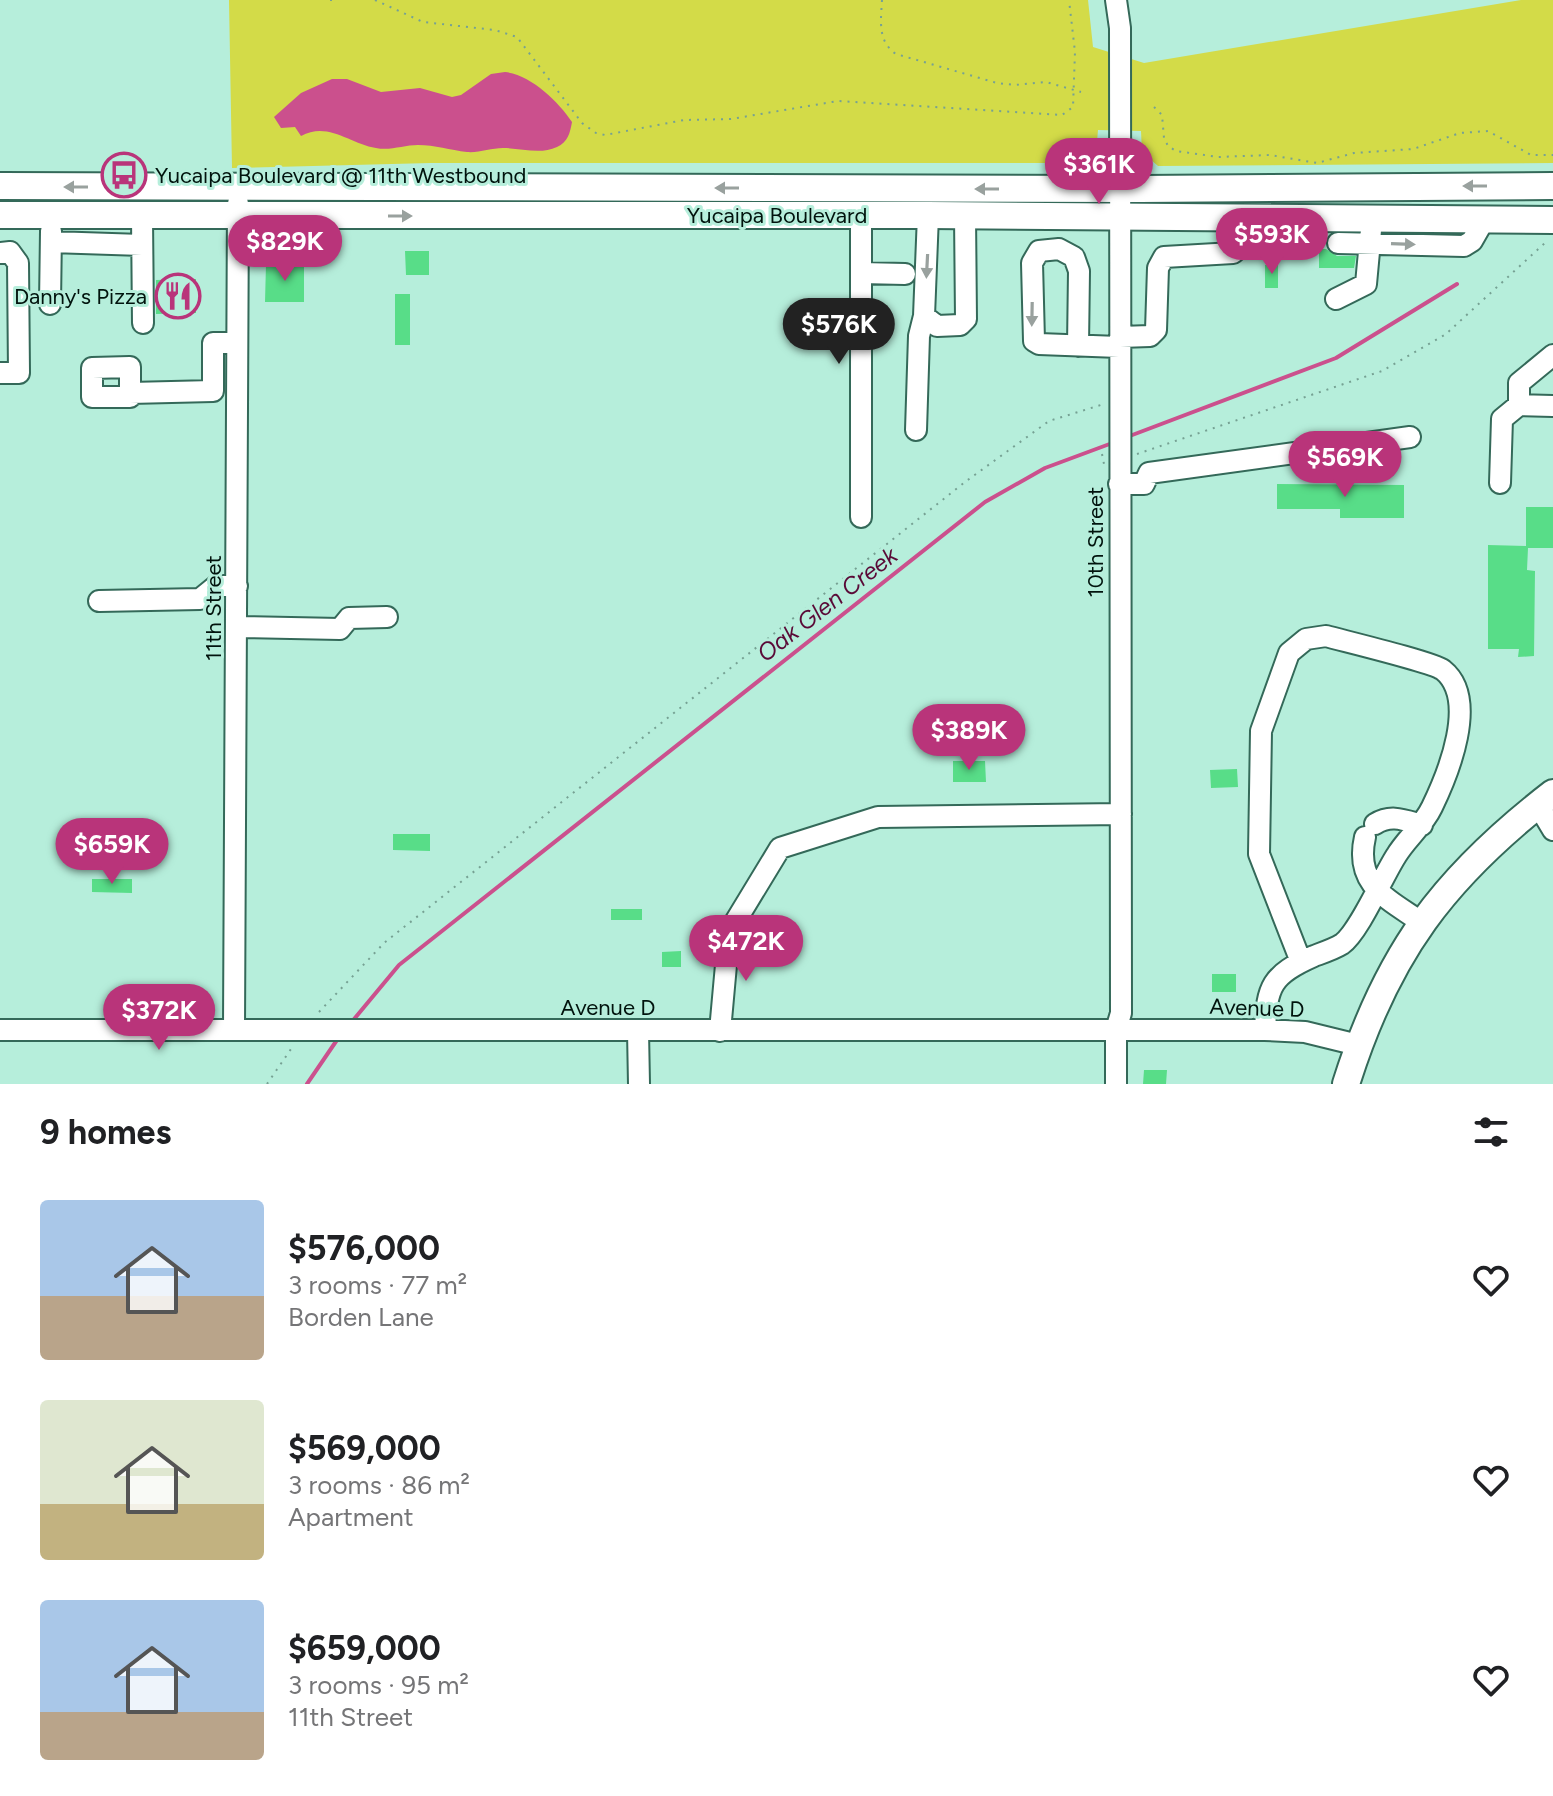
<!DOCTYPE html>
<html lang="en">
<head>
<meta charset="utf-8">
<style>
	:root { --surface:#fff; --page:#f2f2f2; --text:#202124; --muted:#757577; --accent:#b9347a }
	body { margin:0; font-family:Figtree,sans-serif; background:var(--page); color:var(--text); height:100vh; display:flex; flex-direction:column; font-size:30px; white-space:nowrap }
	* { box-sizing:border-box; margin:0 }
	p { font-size:26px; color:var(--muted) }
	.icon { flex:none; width:44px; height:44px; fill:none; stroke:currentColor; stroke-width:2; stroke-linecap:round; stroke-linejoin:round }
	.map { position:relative; height:1084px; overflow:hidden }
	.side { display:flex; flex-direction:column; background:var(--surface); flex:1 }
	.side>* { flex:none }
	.price { position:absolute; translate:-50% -68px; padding:0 18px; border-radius:28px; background:var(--accent); color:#fff; font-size:26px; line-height:52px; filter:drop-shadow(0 2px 4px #0008) }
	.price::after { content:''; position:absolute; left:50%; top:48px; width:24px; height:18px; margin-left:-12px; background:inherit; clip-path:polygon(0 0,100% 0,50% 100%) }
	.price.current { background:#222; color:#fff }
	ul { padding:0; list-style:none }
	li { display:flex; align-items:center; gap:24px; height:200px; padding:0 40px }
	li span { display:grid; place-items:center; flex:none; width:224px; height:160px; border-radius:8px; color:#555 }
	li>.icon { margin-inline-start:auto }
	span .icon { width:96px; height:96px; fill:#fffc; stroke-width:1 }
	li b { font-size:34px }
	h2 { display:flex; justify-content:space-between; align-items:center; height:96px; padding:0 40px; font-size:34px }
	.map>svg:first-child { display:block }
</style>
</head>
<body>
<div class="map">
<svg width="1553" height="1084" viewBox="0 0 1553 1084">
	<rect width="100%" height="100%" fill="#b6eedb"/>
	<path fill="#d3db48" d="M229,0H1088L1093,47L1144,63L1521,0H1553V163L1158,166L1142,152L1141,131L1098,130L1096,153L1077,163H431L232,168Z"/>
	<path fill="#cb508d" d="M505,72C531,75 558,101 572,122C570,133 568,142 557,147C540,155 521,148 503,148C491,148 479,153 467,152C450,150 435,145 418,145C404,145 390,151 376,148C350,144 328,121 301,136L295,127L281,128L274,117L301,93L332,79H347L381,92L420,88L452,97L461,95L491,74Z"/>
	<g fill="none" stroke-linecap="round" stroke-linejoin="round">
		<path stroke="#cb508d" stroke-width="4" d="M1127,437L1336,358L1457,284
			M350,1024L399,965L985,502L1045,468L1115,442
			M307,1084L339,1037"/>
	</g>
	<path fill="#58dd88" d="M1319,249H1326L1337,256H1356L1354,268H1319Z
		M405,251H429V275H406Z
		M266,264H304V302H265Z
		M1265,265H1278V288H1265Z
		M196,279V313L156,314V280Z
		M395,294H410V345H395Z
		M1277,484L1404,485V518H1340V509H1277Z
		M1526,507H1553V548H1528L1527,570L1535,571L1534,656L1518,657L1519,649H1488V545L1526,546Z
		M953,761H985L986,782H953Z
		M1237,769L1238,787L1211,788L1210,770Z
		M393,834H430V851L393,850Z
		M92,879H132V893L92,892Z
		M611,909H642V920H611Z
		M681,951V967H662V952Z
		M1212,974H1236V992H1212Z
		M1144,1070H1167L1166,1084H1143Z"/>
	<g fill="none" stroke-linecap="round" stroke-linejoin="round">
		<g stroke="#346959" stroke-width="24">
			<path id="minor" d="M1116,0L1120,28L1121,1013L1116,1030V1084
				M861,215V517
				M142,217L143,323
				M51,242L142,245
				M1338,243L1464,246L1472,241L1484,220
				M0,253L10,252L18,263L19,373H0
				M861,273L905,274
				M1336,299L1366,284L1371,230
				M50,304L51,231
				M924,316L937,326L960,325L966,319L965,215
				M1120,337L1150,336L1156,330L1158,268L1164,257L1233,253L1242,245L1244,218
				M1078,346L1079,271L1074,257L1059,249L1039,251L1032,263L1034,341L1039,344L1119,347
				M1553,355L1519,383V405L1553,406
				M130,393V397H92V368L130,367V393L213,391V343H237
				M916,430L919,336L924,316L928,215
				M1500,483L1502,419L1519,405
				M1119,484H1144L1149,473L1410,437
				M99,601L200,599L216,586H237
				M237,627L340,629L349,618L387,617
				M1538,805L1553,830
				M1375,824C1391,814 1404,820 1422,825
				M1365,837C1354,885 1388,899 1421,922
				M234,1029L238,203
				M0,1030H1265L1305,1032L1358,1045
				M1265,1030C1267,986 1271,975 1314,956C1322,953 1334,949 1342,944C1359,932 1383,876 1396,856C1406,839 1423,826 1432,807C1448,774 1479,699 1443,670C1432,662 1344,641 1326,636L1306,639L1289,653L1261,731L1259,854L1301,962
				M638,1031L639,1084
				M720,1031L729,932L780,848L878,817L1121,814"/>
		</g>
		<g stroke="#346959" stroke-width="30">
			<path id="major" d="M0,186L1140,189L1553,186
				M0,215H928L1553,220
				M1346,1084C1387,953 1444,877 1553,793"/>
		</g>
		<path stroke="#76a193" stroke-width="2" stroke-dasharray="2 6" stroke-linecap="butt" d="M330,0H334
			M375,0L423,22L495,30L517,37L582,123L596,133L605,135L684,120L731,119L838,101L1062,115L1073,107L1075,52L1069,0
			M882,0C881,20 877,41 896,54L997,83L1015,85L1046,82L1081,92
			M1154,107L1162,115L1164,138L1168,146L1176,151L1218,157L1270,155L1317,163L1354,153L1413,149L1460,133L1488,131L1531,155H1553
			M1102,454L1104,464
			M1137,454L1382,371L1446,334L1547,241
			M319,1012L384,943L965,482L1049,421L1104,404
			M267,1084L291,1049"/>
		<use href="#minor" stroke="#fff" stroke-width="20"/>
		<use href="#major" stroke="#fff" stroke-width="26"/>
	</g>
	<defs><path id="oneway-solid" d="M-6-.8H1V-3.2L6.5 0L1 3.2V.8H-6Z" transform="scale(2)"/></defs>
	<g fill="#99a19e">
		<use href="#oneway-solid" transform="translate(1475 186) rotate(180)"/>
		<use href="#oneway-solid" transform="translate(76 187) rotate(-180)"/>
		<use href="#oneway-solid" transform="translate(727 188) rotate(-180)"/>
		<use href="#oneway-solid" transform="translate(987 189) rotate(-180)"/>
		<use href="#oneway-solid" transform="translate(400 216)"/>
		<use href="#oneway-solid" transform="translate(1403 244) rotate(2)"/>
		<use href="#oneway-solid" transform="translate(927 266) rotate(93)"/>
		<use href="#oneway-solid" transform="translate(1032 314) rotate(91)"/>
	</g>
	<defs>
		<g id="bus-ring" transform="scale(2.3)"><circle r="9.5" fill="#b6eedb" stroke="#b9347a" stroke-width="1.5"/><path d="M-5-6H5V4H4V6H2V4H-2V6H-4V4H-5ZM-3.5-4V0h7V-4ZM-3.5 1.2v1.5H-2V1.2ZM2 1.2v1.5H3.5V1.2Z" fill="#b9347a"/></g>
		<g id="restaurant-ring" transform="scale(2.3)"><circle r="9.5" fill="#b6eedb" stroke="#b9347a" stroke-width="1.5"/><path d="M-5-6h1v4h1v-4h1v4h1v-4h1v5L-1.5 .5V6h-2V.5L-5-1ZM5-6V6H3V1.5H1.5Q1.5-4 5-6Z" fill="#b9347a"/></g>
	</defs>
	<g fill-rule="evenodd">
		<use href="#bus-ring" x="124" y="175"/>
		<use href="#restaurant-ring" x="178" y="296"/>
	</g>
	<g text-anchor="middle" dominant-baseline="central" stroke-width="6" stroke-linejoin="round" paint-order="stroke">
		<g font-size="22" fill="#01130d" stroke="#b6eedb" text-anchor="start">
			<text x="155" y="175">Yucaipa Boulevard @ 11th Westbound</text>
			<text x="147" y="296" text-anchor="end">Danny's Pizza</text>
		</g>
		<g font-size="22" fill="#01130d" stroke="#b6eedb">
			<text x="777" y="215">Yucaipa Boulevard</text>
			<text transform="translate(1095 542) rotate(-90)">10th Street</text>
			<text transform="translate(213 608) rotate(-90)">11th Street</text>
			<text x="608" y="1007">Avenue D</text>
			<text transform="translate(1257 1008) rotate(2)">Avenue D</text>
		</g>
		<g font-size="24" font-style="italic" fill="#5a0a37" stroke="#b6eedb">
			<text transform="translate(827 604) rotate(-38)">Oak Glen Creek</text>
		</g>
	</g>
</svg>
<b class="price" style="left:1099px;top:206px">$361K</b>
<b class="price" style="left:1272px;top:276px">$593K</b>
<b class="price" style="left:285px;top:283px">$829K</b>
<b class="price current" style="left:839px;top:366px">$576K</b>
<b class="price" style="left:1345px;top:499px">$569K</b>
<b class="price" style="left:969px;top:772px">$389K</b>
<b class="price" style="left:112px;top:886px">$659K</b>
<b class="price" style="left:746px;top:983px">$472K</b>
<b class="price" style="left:159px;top:1052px">$372K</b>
</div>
<section class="side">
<h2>9 homes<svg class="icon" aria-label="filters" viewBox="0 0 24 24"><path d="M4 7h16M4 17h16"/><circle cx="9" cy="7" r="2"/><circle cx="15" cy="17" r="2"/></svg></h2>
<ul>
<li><span style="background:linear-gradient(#a9c7e8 60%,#b9a48a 0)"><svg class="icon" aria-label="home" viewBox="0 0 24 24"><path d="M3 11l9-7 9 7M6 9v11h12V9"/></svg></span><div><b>$576,000</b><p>3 rooms · 77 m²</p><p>Borden Lane</p></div><svg class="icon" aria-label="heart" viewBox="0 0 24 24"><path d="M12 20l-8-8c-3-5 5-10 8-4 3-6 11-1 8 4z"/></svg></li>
<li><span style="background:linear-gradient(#dfe7d0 65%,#c2b280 0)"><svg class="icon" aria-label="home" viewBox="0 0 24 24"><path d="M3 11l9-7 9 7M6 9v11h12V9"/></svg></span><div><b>$569,000</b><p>3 rooms · 86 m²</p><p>Apartment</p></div><svg class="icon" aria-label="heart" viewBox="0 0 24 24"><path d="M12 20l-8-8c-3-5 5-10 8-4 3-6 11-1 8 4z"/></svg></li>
<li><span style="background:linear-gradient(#a9c7e8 70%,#b9a48a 0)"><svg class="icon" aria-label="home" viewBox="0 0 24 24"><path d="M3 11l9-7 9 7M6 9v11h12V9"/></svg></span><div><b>$659,000</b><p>3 rooms · 95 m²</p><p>11th Street</p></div><svg class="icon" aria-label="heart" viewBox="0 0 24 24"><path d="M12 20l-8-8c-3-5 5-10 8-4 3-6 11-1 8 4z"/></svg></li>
</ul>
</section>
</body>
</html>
